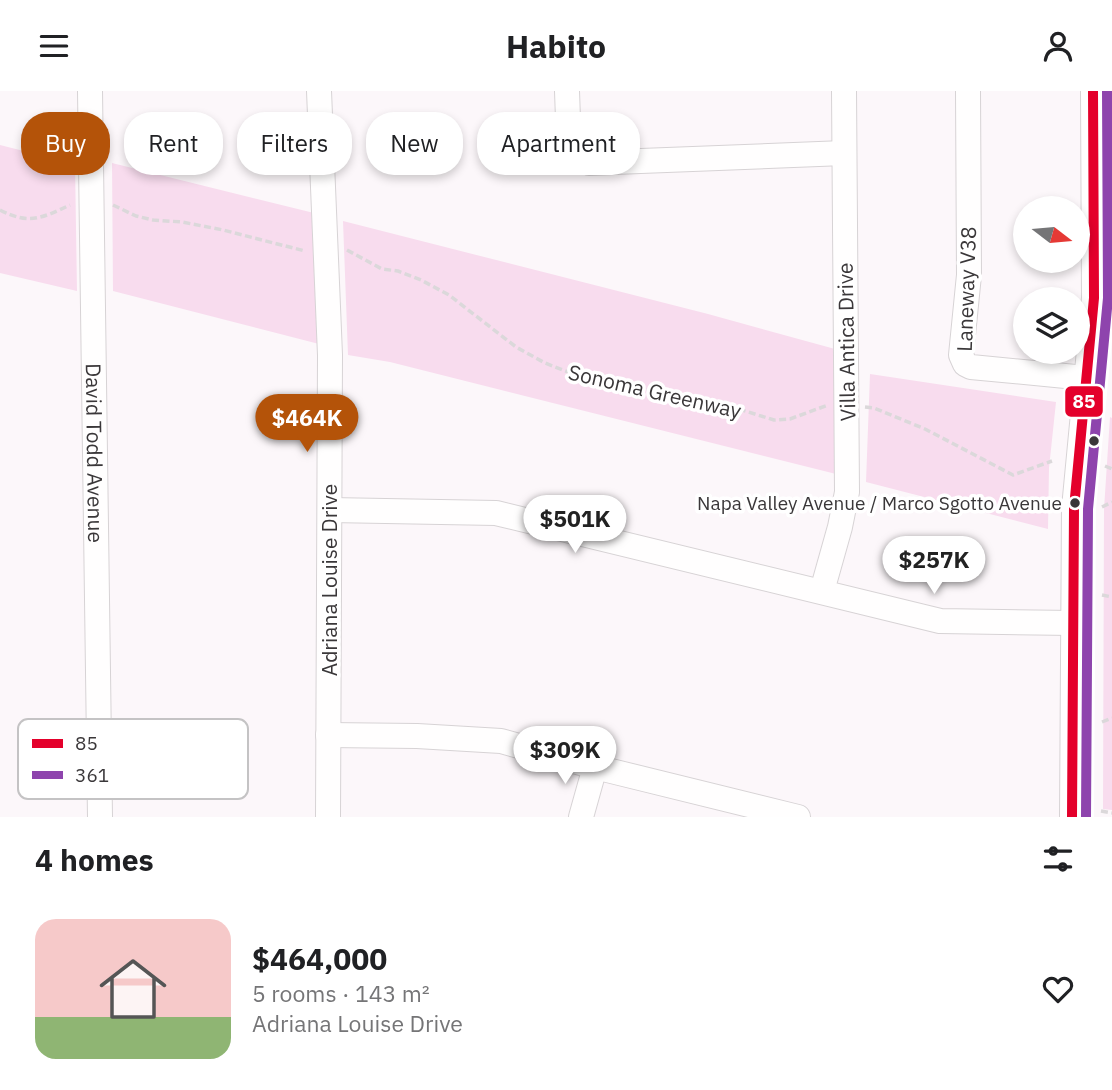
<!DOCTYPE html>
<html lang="en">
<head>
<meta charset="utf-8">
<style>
	:root { --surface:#fff; --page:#f6f6f6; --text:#202124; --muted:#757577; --accent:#b45309 }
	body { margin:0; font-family:"IBM Plex Sans",sans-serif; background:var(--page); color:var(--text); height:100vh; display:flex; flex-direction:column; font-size:26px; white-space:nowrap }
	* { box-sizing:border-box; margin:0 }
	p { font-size:23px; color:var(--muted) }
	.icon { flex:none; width:38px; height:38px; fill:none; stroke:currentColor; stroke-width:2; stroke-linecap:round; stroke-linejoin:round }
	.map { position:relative; height:726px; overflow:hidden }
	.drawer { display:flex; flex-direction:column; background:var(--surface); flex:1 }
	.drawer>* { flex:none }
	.hud { position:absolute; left:21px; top:21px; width:700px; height:63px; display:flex; gap:14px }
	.needle { width:46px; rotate:106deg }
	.tools { position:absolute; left:1013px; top:105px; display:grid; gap:14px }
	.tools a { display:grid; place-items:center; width:77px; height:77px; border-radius:50%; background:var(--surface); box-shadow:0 4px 10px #0003; font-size:35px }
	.price { position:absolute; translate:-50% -60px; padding:0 16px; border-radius:24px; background:#fff; color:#222; font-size:23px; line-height:46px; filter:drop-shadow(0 2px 4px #0008) }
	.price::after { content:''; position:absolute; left:50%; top:42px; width:21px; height:16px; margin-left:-10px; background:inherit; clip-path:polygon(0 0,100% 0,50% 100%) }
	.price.current { background:var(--accent); color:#fff }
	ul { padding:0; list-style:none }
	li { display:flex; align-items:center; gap:21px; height:175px; padding:0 35px }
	li span { display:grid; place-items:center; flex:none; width:196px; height:140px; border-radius:21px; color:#555 }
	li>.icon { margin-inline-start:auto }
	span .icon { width:84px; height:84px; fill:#fffc; stroke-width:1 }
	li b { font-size:30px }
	h2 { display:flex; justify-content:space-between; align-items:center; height:84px; padding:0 35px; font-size:30px }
	.pill { padding:0 24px; border-radius:28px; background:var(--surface); box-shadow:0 4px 10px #0003; font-size:24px; line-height:63px }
	.pill.current { background:var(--accent); color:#fff }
	header { display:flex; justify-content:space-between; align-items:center; height:91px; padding:0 35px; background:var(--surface); font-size:32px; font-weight:700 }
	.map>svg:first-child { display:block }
</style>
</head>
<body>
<header><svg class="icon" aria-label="menu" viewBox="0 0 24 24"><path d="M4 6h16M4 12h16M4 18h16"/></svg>Habito<svg class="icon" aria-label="person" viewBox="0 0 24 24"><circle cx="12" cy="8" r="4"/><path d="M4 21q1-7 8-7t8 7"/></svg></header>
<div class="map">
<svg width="1112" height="726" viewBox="0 0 1112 726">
	<rect width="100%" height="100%" fill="#fcf7fa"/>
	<path fill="#f8dcee" d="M0,54L75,73L77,200L0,182Z
		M112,72L314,122L319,253L113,200Z
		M343,130L708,223L835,258L836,383L390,271L348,264Z
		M870,283L1056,311L1049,377L1048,438L866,391Z
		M1110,326L1112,327V719L1103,718L1104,418Z"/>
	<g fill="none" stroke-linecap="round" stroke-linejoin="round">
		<g stroke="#d7d3d5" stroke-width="26">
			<g id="minor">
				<path id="s1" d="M90,0L100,726"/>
				<path d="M319,0L330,264L328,726"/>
				<path d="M567,0L569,56L573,63L589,72L844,62"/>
				<path d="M968,0L969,184L961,264L965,273L971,276L1086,287"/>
				<path d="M330,419L496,422L940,530L1073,532"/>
				<path d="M822,500L840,436L847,401L844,0"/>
				<path d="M328,644L417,645L501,650L595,676L798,726"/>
				<path d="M581,726L595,676"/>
				<path d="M1072,726L1074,417L1094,207L1093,0"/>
			</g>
		</g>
		<path stroke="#dbd8da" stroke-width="3.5" stroke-dasharray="7 3.5" stroke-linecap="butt" d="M113,114L136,125L153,129L182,131L223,139L305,160
			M0,119C29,134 42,127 70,114
			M347,159L382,178L398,180L421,189L449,204L516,256L545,272L591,290L703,307L774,329L790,328L828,314
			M865,316L874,317L925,338L1013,384L1052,370
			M1105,375L1112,378
			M1102,416L1112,411
			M1102,504L1112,506
			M1102,631L1112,627
			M1101,720L1112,722"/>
		<use href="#minor" stroke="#fffefe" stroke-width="24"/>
		<g stroke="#fff" stroke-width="16">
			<path id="bus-1" d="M1072,726L1074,417L1094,207L1093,0"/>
		</g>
		<g stroke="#fff" stroke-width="16">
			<path id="bus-2" d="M1086,726L1088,418L1108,207L1107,0"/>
		</g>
		<use href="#bus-1" stroke="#e4002b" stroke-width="10"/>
		<use href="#bus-2" stroke="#8e44ad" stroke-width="10"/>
	</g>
	<g fill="#3a3739" stroke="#fff" stroke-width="2.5">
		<circle cx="1094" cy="350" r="6"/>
		<circle cx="1075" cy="412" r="6"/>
	</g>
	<g text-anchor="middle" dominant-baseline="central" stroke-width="7" stroke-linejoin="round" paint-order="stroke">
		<g font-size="19" fill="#3a3739" stroke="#fff" text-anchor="end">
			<text x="1062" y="412">Napa Valley Avenue / Marco Sgotto Avenue</text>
		</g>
		<g font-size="21" fill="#3a3739" stroke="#fff">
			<text transform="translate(966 198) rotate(-88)">Laneway V38</text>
			<text transform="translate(846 251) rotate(-91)">Villa Antica Drive</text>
			<text transform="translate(655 300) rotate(13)">Sonoma Greenway</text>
			<text stroke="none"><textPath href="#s1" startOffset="362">David Todd Avenue</textPath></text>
			<text transform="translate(329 489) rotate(-90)">Adriana Louise Drive</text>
		</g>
	</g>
	<rect x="18" y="628" width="230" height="80" rx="10" fill="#fff" stroke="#c4c3c4" stroke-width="2"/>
	<rect x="32" y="648" width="31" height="9" fill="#e4002b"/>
	<rect x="32" y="680" width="31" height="8" fill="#8e44ad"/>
	<g font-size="19" fill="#3a3739">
		<text x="75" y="659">85</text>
		<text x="75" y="691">361</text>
	</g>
	<rect stroke="#fff" stroke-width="2.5" x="1064" y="294" width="40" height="33" rx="7" fill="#e4002b"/>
	<g font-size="19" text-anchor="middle" font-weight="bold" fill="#fff">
		<text x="1084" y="317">85</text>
	</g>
</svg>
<div class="tools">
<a><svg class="needle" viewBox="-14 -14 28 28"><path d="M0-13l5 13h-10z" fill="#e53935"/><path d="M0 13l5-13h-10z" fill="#757577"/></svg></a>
<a><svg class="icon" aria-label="layers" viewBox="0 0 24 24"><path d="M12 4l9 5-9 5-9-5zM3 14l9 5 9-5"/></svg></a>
</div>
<b class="price current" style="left:307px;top:363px">$464K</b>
<b class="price" style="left:575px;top:464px">$501K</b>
<b class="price" style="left:934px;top:505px">$257K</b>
<b class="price" style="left:565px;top:695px">$309K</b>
<div class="hud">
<a class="pill current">Buy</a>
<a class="pill">Rent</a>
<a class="pill">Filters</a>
<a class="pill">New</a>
<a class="pill">Apartment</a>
</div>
</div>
<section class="drawer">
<h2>4 homes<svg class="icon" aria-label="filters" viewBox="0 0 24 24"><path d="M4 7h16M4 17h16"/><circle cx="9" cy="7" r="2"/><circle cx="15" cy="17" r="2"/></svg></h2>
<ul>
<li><span style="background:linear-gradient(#f6c9c9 70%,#8fb573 0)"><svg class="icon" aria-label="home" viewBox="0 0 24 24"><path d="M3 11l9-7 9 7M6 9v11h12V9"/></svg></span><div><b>$464,000</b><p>5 rooms · 143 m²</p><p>Adriana Louise Drive</p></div><svg class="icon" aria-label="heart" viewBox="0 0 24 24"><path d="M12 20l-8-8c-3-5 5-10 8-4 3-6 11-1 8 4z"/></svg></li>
</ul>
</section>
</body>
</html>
